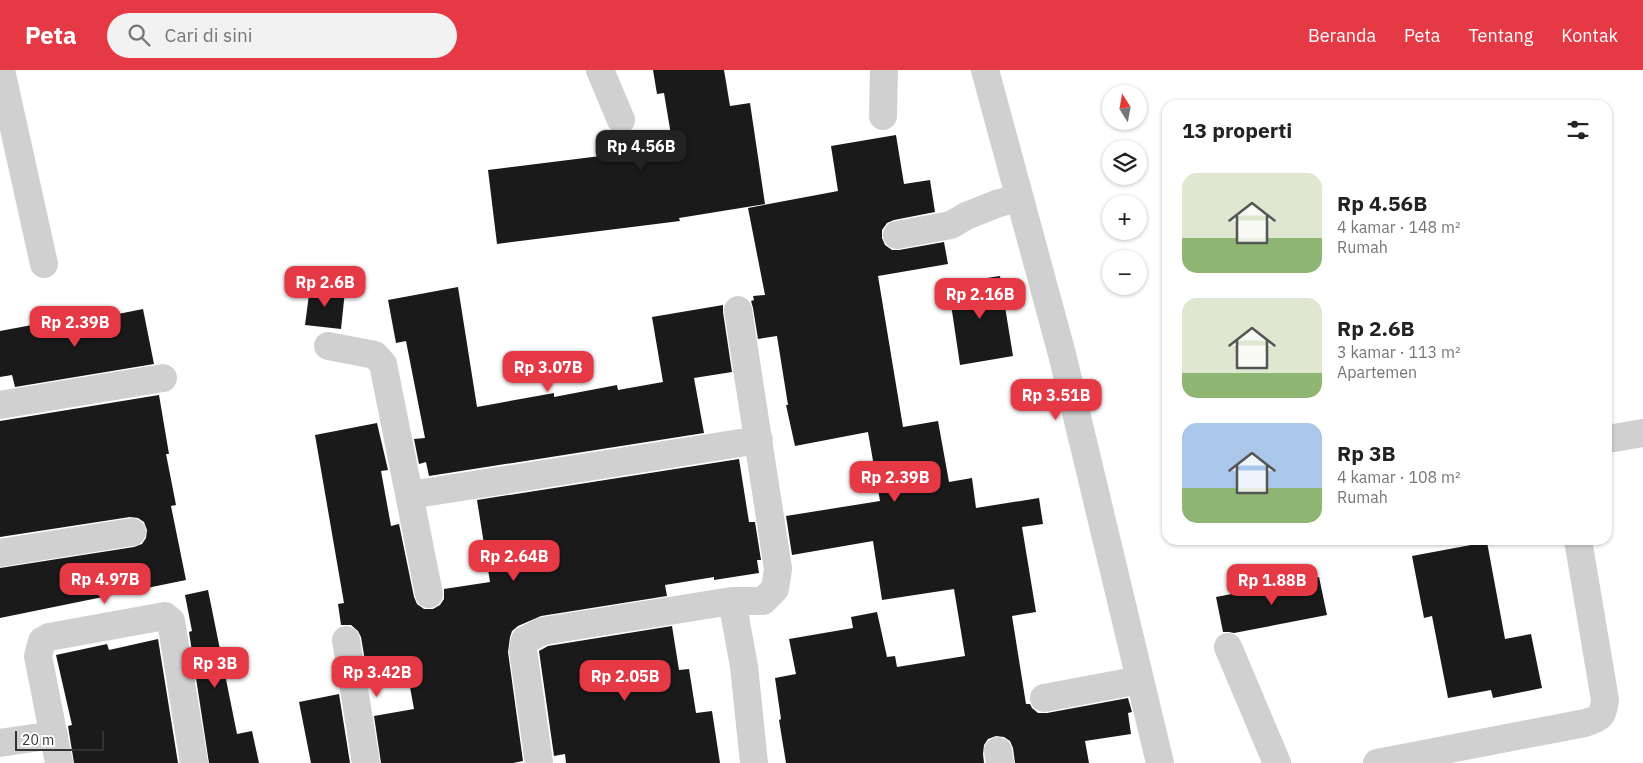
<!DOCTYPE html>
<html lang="id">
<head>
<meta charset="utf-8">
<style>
	:root { --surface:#fff; --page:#f2f2f2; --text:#222; --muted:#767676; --accent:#e63946 }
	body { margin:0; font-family:"IBM Plex Sans",sans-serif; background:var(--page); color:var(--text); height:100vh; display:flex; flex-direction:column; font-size:19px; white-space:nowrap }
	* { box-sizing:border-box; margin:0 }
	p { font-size:16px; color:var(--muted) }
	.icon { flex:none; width:28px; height:28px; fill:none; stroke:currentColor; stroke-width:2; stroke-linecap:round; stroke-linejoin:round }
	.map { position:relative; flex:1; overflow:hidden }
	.side { position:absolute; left:1162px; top:30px; width:450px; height:445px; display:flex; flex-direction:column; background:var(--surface); border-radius:15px; box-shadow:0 1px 4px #0004 }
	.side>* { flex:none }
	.needle { width:32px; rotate:349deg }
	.fabs { position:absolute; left:1102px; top:15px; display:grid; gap:10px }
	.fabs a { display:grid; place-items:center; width:45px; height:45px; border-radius:50%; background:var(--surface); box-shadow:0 1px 4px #0004; font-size:25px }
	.scale { position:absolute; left:15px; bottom:12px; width:89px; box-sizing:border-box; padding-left:5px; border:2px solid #333; border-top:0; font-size:14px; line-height:18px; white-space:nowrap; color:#333; -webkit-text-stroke:4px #fff; paint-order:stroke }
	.price { position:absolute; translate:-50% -42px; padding:0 11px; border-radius:10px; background:var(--accent); color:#fff; font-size:16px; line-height:32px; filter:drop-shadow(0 1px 2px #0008) }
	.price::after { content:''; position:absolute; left:50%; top:30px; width:15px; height:11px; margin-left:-8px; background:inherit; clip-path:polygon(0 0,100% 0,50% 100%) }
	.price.active { background:#222; color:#fff }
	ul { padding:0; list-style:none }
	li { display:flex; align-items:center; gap:15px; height:125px; padding:0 20px }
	li span { display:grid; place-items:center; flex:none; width:140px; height:100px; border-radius:15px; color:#555 }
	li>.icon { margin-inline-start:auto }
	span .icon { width:60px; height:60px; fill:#fffc; stroke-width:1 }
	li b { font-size:21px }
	h2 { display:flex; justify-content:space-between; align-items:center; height:60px; padding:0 20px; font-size:21px }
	header { display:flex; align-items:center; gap:30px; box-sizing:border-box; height:70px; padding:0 25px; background:var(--accent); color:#fff }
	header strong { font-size:24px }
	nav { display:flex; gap:28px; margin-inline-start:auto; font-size:18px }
	.search { width:350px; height:45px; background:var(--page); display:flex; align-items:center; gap:12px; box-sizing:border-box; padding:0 18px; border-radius:28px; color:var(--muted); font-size:19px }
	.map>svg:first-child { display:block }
</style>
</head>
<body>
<header>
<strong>Peta</strong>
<div class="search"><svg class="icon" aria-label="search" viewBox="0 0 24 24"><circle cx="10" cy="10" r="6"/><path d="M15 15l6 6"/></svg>Cari di sini</div>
<nav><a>Beranda</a><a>Peta</a><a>Tentang</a><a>Kontak</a></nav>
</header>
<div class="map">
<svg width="1643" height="693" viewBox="0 0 1643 693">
	<rect width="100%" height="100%" fill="#fff"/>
	<path fill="#1a1a1a" d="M653,0H724L730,36L750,33L765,134L679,148L680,151L497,174L488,100L673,77L664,23L657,24Z
		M896,65L904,114L930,110L935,142L894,150L887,153L882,160V168L885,175L892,180H899L944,172L948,194L878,206L903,357L938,351L949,412L972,408L976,438L1039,428L1043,454L1022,457L1036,542L1012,546L1026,634H1030L1032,638L1038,643H1047L1128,628L1132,642L1128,643L1131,664L1085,671L1089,693H1015L1013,678L1010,671L1004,667L996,666L988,669L984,675L983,684L984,693H786L779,650L781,649L775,608L796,604L789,569L853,558L851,547L877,542L887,587L895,586L897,597L965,586L954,519L882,530L873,471L792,485L786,446L880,431L868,362L795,376L786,335H788L777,266L758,269L753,238L751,231L754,230L753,226L765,225L748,138L838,121L831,76Z
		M1000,206L1013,286L960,295L948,214Z
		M310,217L345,221L341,259L305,255Z
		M458,217L477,337L554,323V327L617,315L618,320L663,312L652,247L723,235V242L732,302L694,308L704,363L429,406L426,392L419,394L414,369L425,368L406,271L396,273L388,230Z
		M143,239L154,294L15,317L12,305L0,307V261L64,249L65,251L103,244V247Z
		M159,325L169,384H166L176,435L171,436L186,510L0,548V498L134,477L142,474L146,468L147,460L144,452L138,448L130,447L0,467V351Z
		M377,353L388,400L381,401L391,456L399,454L414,527L417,534L424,539H433L440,535L444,529V519L490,512L477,430L739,389L749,452H755L761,490H757L759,503L714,510V507L665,515L667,526L541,546L518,556L512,561L510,567L508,582L523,691L513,693H381L374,646L414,639L405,590L366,597L361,567L358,561L351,555H341L338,534L344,533L315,365Z
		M1487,472L1505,569L1531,564L1542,618L1493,628L1491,620L1448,628L1432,546L1424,548L1412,486Z
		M1319,507L1327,545L1234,563L1229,562H1223L1216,527Z
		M208,520L237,664L252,661L259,693H209L189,562L192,561L185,525Z
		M672,556L679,600L689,599L696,643L712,641L720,693H566L565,684L554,686L539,581L548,576Z
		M158,569L178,693H74L68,656L72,655L56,585L107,574L109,580Z
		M339,624L350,693H311L299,632Z"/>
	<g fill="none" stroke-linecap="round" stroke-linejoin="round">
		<path stroke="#d0d0d0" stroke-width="28" d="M1,0L44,194
			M600,0L621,50
			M985,0L1062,284L1160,693
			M883,46L884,0
			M897,165L951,155L966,146L999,133L1020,128
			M738,240L778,499L775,519L763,531H732L744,596L754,693
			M328,276L375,285L383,294L429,524
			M0,335L163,308
			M1608,369L1643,363
			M410,425L759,370
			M0,483L132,462
			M346,570L366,693
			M1228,577L1277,693
			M1044,628L1140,610
			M0,673L54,665
			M998,681L1000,693
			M59,693L38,586L42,571L49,567L165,546L171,551L194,693
			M539,693L523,580L525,570L543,561L732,531
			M1377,693L1585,653C1601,648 1603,646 1605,630L1578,470"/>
	</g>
</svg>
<div class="fabs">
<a><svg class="needle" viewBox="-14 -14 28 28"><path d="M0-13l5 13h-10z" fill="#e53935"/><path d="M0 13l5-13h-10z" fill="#767676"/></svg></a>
<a><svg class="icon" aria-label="layers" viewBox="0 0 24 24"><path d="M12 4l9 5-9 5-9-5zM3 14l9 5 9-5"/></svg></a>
<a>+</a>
<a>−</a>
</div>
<div class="scale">20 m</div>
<b class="price active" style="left:641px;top:102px">Rp 4.56B</b>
<b class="price" style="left:325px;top:238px">Rp 2.6B</b>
<b class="price" style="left:980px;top:250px">Rp 2.16B</b>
<b class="price" style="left:75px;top:278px">Rp 2.39B</b>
<b class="price" style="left:548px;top:323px">Rp 3.07B</b>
<b class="price" style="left:1056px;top:351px">Rp 3.51B</b>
<b class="price" style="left:895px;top:433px">Rp 2.39B</b>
<b class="price" style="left:514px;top:512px">Rp 2.64B</b>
<b class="price" style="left:105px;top:535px">Rp 4.97B</b>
<b class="price" style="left:1272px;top:536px">Rp 1.88B</b>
<b class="price" style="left:215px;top:619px">Rp 3B</b>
<b class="price" style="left:377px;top:628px">Rp 3.42B</b>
<b class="price" style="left:625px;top:632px">Rp 2.05B</b>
<section class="side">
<h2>13 properti<svg class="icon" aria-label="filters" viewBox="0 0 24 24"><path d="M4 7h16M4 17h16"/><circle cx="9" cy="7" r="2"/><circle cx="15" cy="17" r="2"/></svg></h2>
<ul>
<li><span style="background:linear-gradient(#dfe7d0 65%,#8fb573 0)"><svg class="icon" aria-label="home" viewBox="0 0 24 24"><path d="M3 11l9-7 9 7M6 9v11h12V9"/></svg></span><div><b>Rp 4.56B</b><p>4 kamar · 148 m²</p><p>Rumah</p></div></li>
<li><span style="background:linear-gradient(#dfe7d0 75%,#8fb573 0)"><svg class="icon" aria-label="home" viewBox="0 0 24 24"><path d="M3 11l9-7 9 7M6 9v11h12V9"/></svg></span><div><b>Rp 2.6B</b><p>3 kamar · 113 m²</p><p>Apartemen</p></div></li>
<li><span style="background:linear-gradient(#a9c7e8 65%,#8fb573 0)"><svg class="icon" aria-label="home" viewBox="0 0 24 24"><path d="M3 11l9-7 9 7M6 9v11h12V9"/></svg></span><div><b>Rp 3B</b><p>4 kamar · 108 m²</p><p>Rumah</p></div></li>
</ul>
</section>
</div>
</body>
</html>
